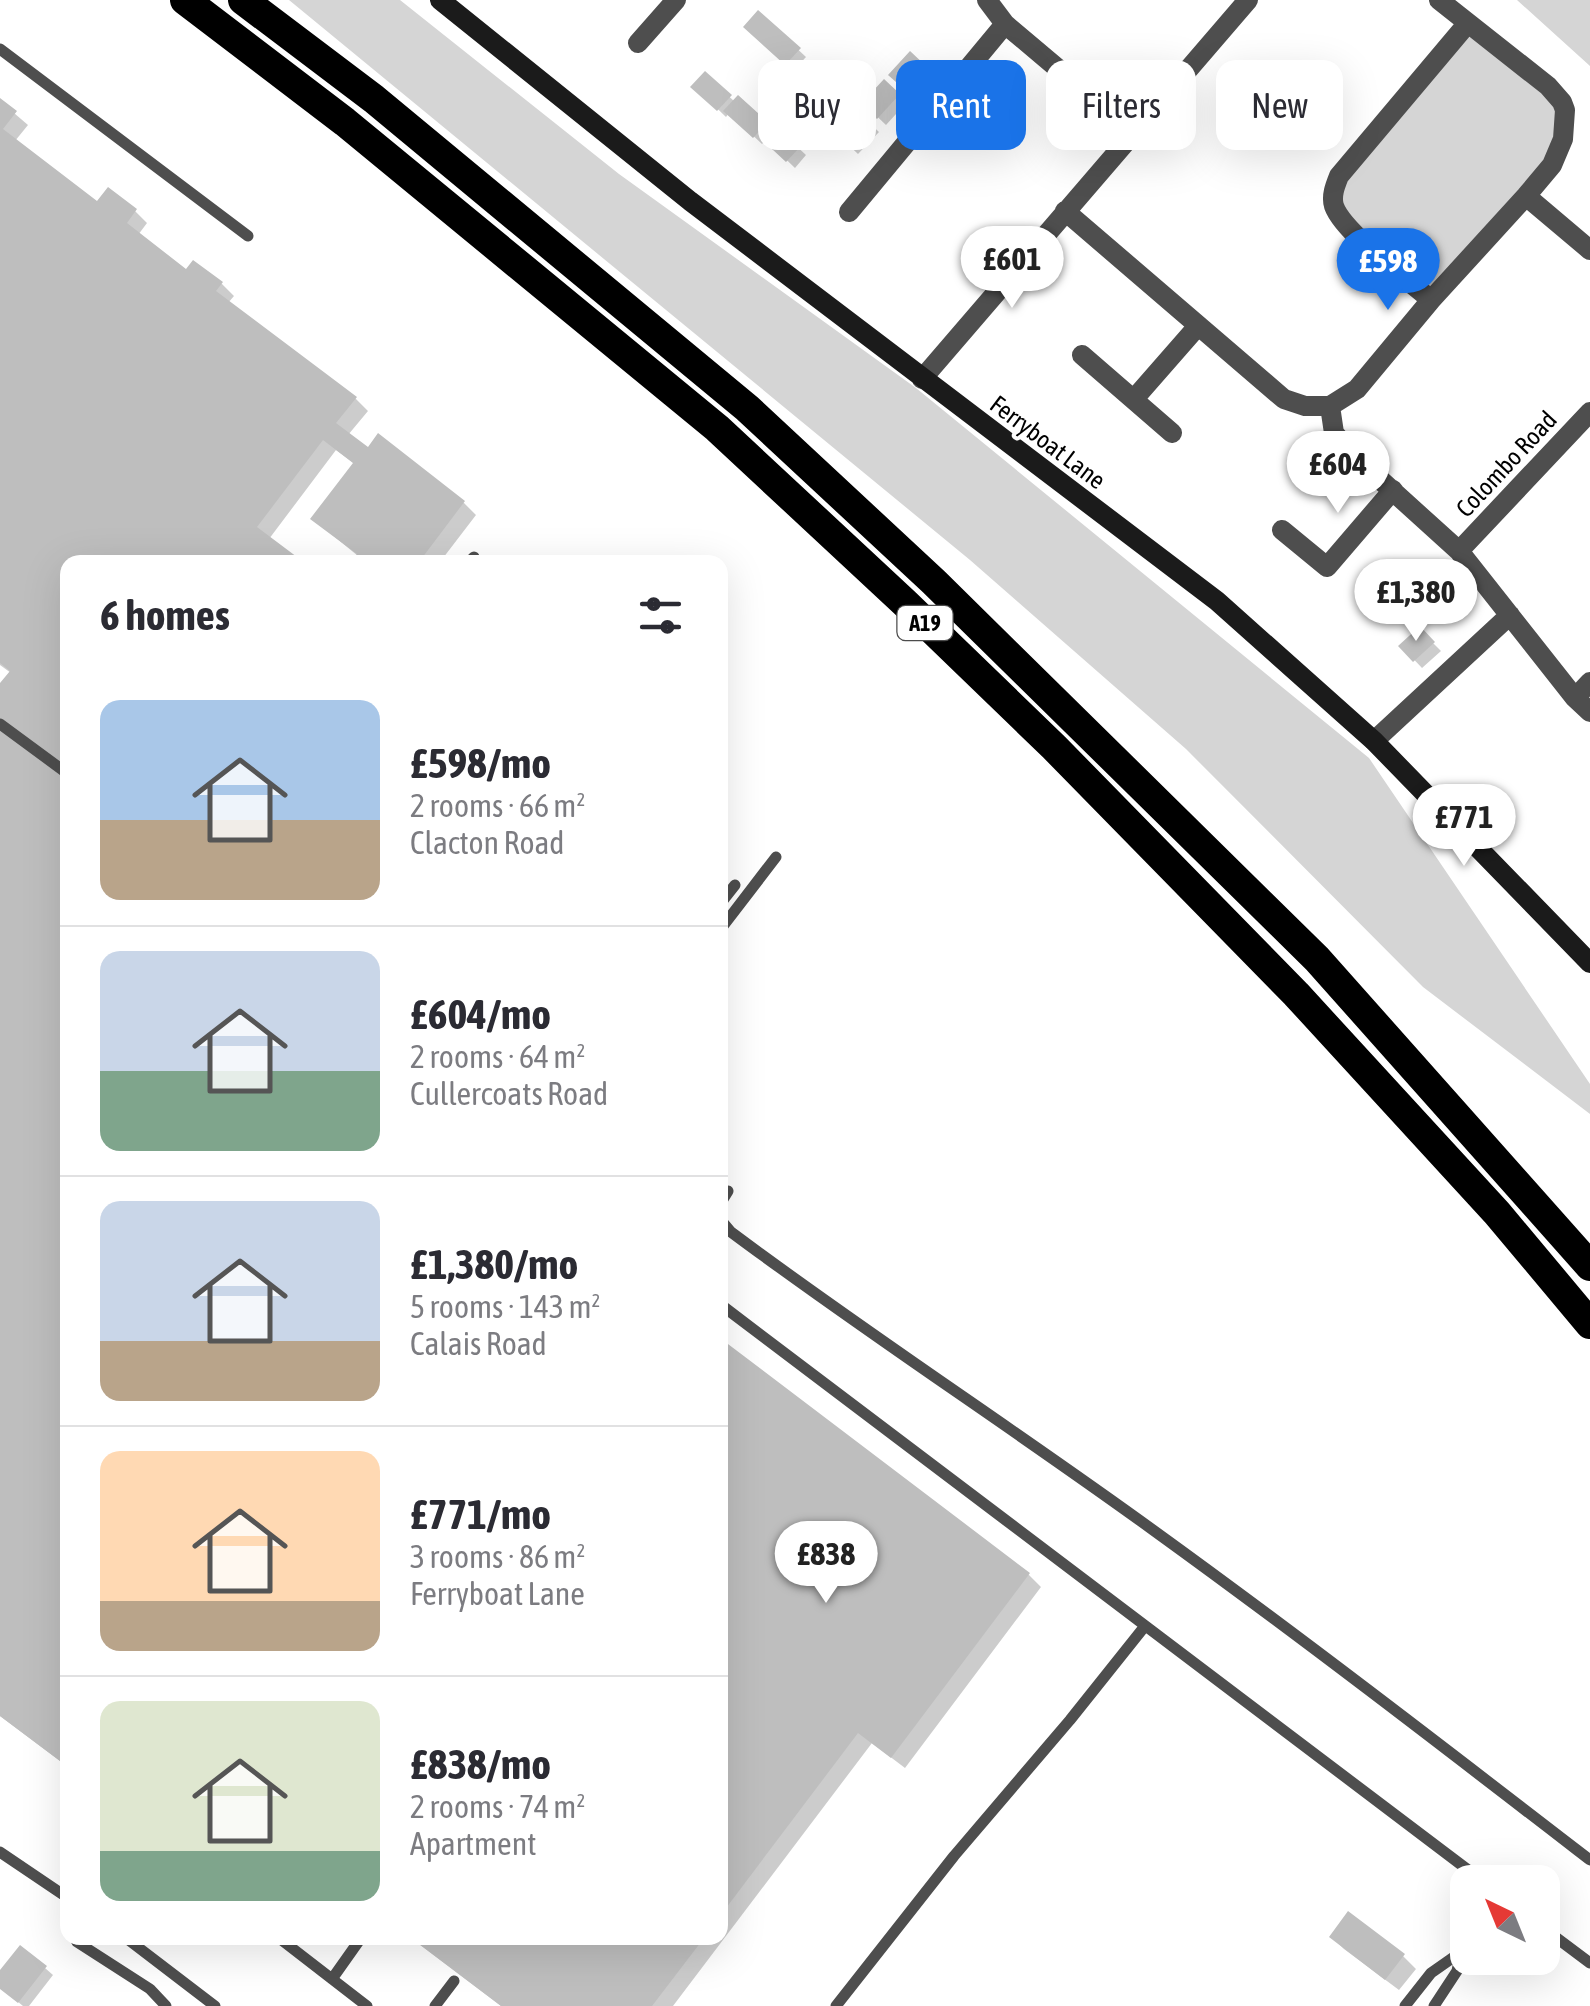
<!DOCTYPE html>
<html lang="en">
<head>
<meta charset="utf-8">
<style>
	:root { --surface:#fff; --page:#f2f2f3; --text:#2b2b33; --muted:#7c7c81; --line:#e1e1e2; --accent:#1a73e8 }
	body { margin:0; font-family:"Asap Condensed",sans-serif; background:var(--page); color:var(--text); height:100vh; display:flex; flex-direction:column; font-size:38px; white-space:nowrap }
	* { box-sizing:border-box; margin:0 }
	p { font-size:32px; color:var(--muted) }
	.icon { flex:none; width:55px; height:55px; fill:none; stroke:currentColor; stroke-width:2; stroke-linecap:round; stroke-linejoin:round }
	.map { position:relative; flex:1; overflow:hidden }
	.details { position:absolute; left:60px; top:555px; width:668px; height:1390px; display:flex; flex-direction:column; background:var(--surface); border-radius:20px; box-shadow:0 10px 40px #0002 }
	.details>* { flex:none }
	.hud { position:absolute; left:758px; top:60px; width:682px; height:90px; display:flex; gap:20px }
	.needle { width:65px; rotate:317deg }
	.tools { position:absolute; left:1450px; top:1865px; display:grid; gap:20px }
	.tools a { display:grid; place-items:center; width:110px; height:110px; border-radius:20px; background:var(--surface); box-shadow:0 10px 40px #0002; font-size:50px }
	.price { position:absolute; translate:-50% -85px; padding:0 22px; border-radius:35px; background:#fff; color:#222; font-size:32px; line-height:65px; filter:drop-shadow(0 2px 5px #0008) }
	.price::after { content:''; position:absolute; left:50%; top:60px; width:30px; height:22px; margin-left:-15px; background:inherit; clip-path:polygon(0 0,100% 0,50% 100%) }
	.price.current { background:var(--accent); color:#fff }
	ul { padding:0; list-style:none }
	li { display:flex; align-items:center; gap:30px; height:250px; padding:0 40px }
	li+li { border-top:2px solid var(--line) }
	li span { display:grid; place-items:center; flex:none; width:280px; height:200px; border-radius:20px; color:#555 }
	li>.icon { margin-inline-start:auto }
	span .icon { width:120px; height:120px; fill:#fffc; stroke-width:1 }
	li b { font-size:42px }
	h2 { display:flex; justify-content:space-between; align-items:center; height:120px; padding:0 40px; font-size:42px }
	.pill { padding:0 35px; border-radius:20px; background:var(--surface); box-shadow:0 10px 40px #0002; font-size:35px; line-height:90px }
	.pill.current { background:var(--accent); color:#fff }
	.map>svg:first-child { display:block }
</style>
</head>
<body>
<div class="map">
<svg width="1590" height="2006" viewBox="0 0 1590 2006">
	<rect width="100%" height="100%" fill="#fff"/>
	<path fill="#d5d5d5" d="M289,0H400L619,174L916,388L1369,758L1590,1084V1114L1423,987L1186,749L970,560Z
		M1517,0H1590V66Z
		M1467,24L1548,86L1563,139L1431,300L1346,226L1339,176Z"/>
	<path fill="#0003" d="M759,13L806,57L794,70L754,34Z
		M910,55L932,75L913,95L892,75Z
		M705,74L735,102L738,98L771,129L775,126L806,155L795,168L766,140L762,144L729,113L726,117L694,86Z
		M884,83L906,103L886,125L864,104Z
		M0,101L28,125L15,141L98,204L135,211L147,223L138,235L187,272L222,284L234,296L228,303L356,399L368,411L348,435L369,450L464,503L476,515L440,562H353L358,556L313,519L355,464L336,450L269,539L300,562H68V1767L0,1716V687L11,673L0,665Z
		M857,111L879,132L858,154L836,133Z
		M1420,630L1441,651L1422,668L1402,647Z
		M720,1341L1029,1575L1041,1587L905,1768L872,1743L673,2006H501L411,1938H720Z
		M1349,1915L1403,1956L1416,1969L1399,1990L1344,1949L1332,1937Z
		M45,1968L53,1975L29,2006H23L0,1987V1974Z"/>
	<path fill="#bebebe" d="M758,10L801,48L785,65L743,27Z
		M910,51L926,66L904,89L888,75Z
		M705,71L732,95L717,111L690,87Z
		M884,79L900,94L877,119L861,104Z
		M738,95L768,122L753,138L723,111Z
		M0,98L17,111L3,129L97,201L108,187L137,209L127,223L186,269L193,260L223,282L216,291L357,397L336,423L368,447L378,433L465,501L419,562H350L357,554L310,519L353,463L323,440L257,527L301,560L299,562H68V781L63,788L68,792V1767L0,1716V683L10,671L0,663Z
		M857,107L874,123L849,149L833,133Z
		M775,122L801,146L786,162L760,138Z
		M1420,626L1435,642L1413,662L1398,646Z
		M720,1338L1030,1573L891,1758L858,1733L720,1916Z
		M1348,1911L1405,1954L1385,1980L1329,1937Z
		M411,1938H704L652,2006H501Z
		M20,1945L47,1966L18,2003L0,1989V1970Z"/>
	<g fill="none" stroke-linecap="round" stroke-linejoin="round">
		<path stroke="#4e4e4e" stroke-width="11" d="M0,49L248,236
			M469,562L474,557
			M0,724L68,774
			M720,904L735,885
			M720,930L776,857
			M720,1204L728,1191
			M720,1219L731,1232C869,1335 1014,1429 1153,1530C1301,1637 1446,1749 1590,1860
			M720,1304L1484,1882
			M0,1852L68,1898
			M1542,1927L1590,1963
			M75,1938L77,1942L150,1989L166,2006
			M126,1938L215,2006
			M279,1938L367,2006
			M332,1979L361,1938
			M435,2006L454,1981
			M836,2006L954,1856L1070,1720L1145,1626
			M1405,2006L1431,1973L1461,1952L1468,1944
			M1434,2006L1457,1971L1461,1952"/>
		<path stroke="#4e4e4e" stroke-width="20" d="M987,0L1005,24L1133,132
			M638,43L676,0
			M1526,196L1590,250
			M1065,211L1284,399L1305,406H1330L1357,389L1431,300L1526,196L1552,165L1563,139L1565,110L1562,102L1548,86L1439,0
			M849,212L1005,24
			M1431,300C1408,280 1343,232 1334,206C1331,196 1335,186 1339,176L1467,24
			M1082,355L1172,433
			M922,379L1248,0
			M1134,399L1197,327
			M1330,406L1334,433L1354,456L1459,551L1575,698L1590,712
			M1282,530L1327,567L1393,490
			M1459,551L1590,412
			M1575,698L1590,682
			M1374,741L1510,615"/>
		<path stroke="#1b1b1b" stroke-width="20" d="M440,0L690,201L1217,601L1374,741L1590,963"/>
		<path stroke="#000" stroke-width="30" d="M185,0L345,122L717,428L905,603L1054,747L1296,994L1497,1213L1590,1324
			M243,0L374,99L747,408L934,582L1317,959L1590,1266"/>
	</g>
	<g text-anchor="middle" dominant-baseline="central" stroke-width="8" stroke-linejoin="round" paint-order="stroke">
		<rect fill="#fff" stroke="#4c4c4c" stroke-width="2.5" x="897.5" y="606" width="55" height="34" rx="8"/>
		<g font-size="22" font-weight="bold" fill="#000">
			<text x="925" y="623">A19</text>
		</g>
		<g font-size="25" fill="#000" stroke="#fff">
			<text transform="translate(1048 442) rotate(37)">Ferryboat Lane</text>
			<text transform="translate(1506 464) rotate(-47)">Colombo Road</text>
		</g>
	</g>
</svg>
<div class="tools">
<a><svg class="needle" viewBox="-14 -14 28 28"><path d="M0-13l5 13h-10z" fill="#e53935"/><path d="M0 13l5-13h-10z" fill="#7c7c81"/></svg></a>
</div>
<b class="price" style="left:1012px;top:311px">£601</b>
<b class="price current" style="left:1388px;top:313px">£598</b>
<b class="price" style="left:1338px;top:516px">£604</b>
<b class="price" style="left:1416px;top:644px">£1,380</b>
<b class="price" style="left:1464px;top:869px">£771</b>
<b class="price" style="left:826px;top:1606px">£838</b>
<div class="hud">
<a class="pill">Buy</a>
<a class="pill current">Rent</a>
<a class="pill">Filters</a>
<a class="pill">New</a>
</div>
<section class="details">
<h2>6 homes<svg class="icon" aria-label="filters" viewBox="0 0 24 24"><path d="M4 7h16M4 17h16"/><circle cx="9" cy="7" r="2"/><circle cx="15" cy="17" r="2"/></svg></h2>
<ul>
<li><span style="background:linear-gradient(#a9c7e8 60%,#b9a48a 0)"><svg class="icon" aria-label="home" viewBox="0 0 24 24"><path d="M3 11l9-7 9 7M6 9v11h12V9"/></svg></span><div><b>£598/mo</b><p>2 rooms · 66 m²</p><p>Clacton Road</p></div></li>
<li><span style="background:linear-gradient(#c9d6e8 60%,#7fa58c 0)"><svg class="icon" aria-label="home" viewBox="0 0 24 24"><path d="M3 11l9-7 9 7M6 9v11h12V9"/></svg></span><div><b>£604/mo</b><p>2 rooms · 64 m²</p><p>Cullercoats Road</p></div></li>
<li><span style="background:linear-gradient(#c9d6e8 70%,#b9a48a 0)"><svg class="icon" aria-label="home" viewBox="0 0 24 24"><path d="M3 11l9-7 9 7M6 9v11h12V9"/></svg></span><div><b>£1,380/mo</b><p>5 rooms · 143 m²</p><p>Calais Road</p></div></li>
<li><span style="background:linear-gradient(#ffd9b3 75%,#b9a48a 0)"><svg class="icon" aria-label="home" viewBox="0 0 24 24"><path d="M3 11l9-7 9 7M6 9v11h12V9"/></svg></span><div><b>£771/mo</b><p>3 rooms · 86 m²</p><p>Ferryboat Lane</p></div></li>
<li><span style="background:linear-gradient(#dfe7d0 75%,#7fa58c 0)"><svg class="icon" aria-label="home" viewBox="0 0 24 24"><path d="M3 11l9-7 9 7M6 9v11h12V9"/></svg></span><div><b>£838/mo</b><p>2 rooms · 74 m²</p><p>Apartment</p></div></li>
</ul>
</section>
</div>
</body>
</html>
